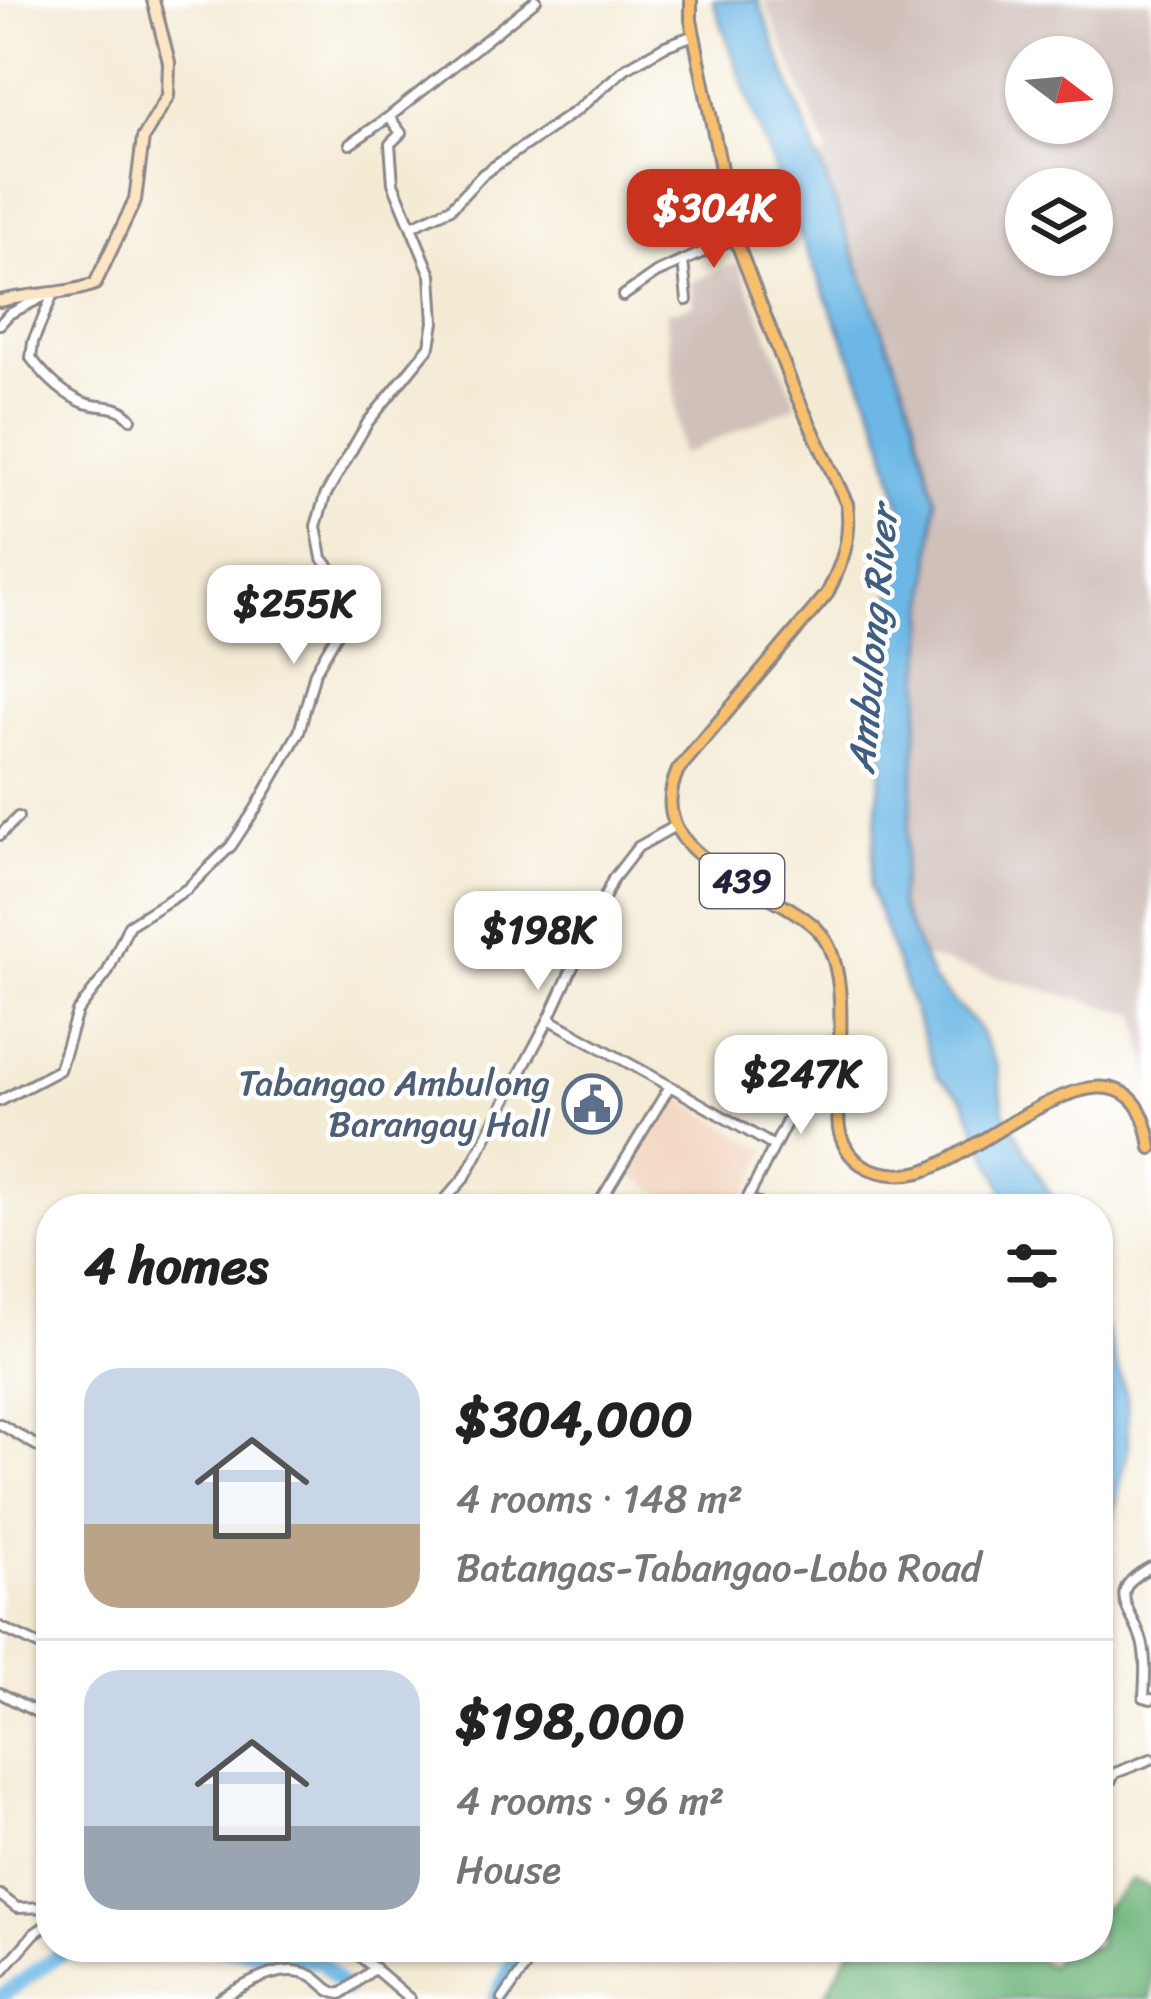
<!DOCTYPE html>
<html lang="en">
<head>
<meta charset="utf-8">
<style>
	:root { --surface:#fff; --page:#f2f2f2; --text:#222; --muted:#767676; --line:#e0e0e0; --accent:#c8321e }
	body { margin:0; font-family:Sriracha,sans-serif; background:var(--page); color:var(--text); height:100vh; display:flex; flex-direction:column; font-size:45px; white-space:nowrap }
	* { box-sizing:border-box; margin:0 }
	p { font-size:39px; color:var(--muted) }
	.icon { flex:none; width:66px; height:66px; fill:none; stroke:currentColor; stroke-width:2; stroke-linecap:round; stroke-linejoin:round }
	.map { position:relative; flex:1; overflow:hidden }
	.side { position:absolute; left:36px; top:1194px; width:1077px; height:768px; display:flex; flex-direction:column; background:var(--surface); border-radius:48px; box-shadow:0 3px 9px #0004 }
	.side>* { flex:none }
	.needle { width:78px; rotate:106deg }
	.buttons { position:absolute; left:1005px; top:36px; display:grid; gap:24px }
	.buttons a { display:grid; place-items:center; width:108px; height:108px; border-radius:50%; background:var(--surface); box-shadow:0 3px 9px #0004; font-size:60px }
	.price { position:absolute; translate:-50% -102px; padding:0 27px; border-radius:24px; background:#fff; color:#222; font-size:39px; line-height:78px; filter:drop-shadow(0 3px 6px #0008) }
	.price::after { content:''; position:absolute; left:50%; top:72px; width:36px; height:27px; margin-left:-18px; background:inherit; clip-path:polygon(0 0,100% 0,50% 100%) }
	.price.active { background:var(--accent); color:#fff }
	ul { padding:0; list-style:none }
	li { display:flex; align-items:center; gap:36px; height:300px; padding:0 48px }
	li+li { border-top:3px solid var(--line) }
	li span { display:grid; place-items:center; flex:none; width:336px; height:240px; border-radius:36px; color:#555 }
	li>.icon { margin-inline-start:auto }
	span .icon { width:144px; height:144px; fill:#fffc; stroke-width:1 }
	li b { font-size:51px }
	h2 { display:flex; justify-content:space-between; align-items:center; height:144px; padding:0 48px; font-size:51px }
	.map>svg:first-child { display:block }
</style>
</head>
<body>
<div class="map">
<svg width="1151" height="1999" viewBox="0 0 1151 1999">
	<rect width="100%" height="100%" fill="#fff"/>
	<filter id="ink" filterUnits="userSpaceOnUse"><feTurbulence type="fractalNoise" baseFrequency=".00833" numOctaves="2"/><feDisplacementMap in="SourceGraphic" scale="24" xChannelSelector="R" yChannelSelector="G"/><feConvolveMatrix kernelMatrix="1 2 1 2 8 2 1 2 1" color-interpolation-filters="sRGB"/></filter>
	<filter id="wash" filterUnits="userSpaceOnUse"><feTurbulence type="fractalNoise" baseFrequency=".004" numOctaves="4" result="noise"/><feDisplacementMap in="SourceGraphic" scale="48" xChannelSelector="R" yChannelSelector="G"/><feGaussianBlur stdDeviation="2.7" result="paint"/><feColorMatrix in="noise" values="0 0 0 0 0 0 0 0 0 0 0 0 0 0 0 0 0 1.4 0 .05"/><feComposite in="paint" operator="in"/></filter>
	<g filter="url(#wash)">
		<rect width="100%" height="100%" fill="#f4ebd5"/>
		<path fill="#f2d4be" d="M678,1097L767,1151L740,1209H684L626,1171Z"/>
		<path fill="#cfc0ba" fill-rule="evenodd" d="M764,0H1151V1089L1138,1015L920,956L899,903L911,810L936,500L910,401L816,159L828,154ZM1026,57H1092V123H1026ZM1026,189H1092V255H1026Z
			M738,262L797,405L681,455L666,313L694,305L692,282Z"/>
		<path fill="#6eb57a" stroke="#486c5a" stroke-width="3" d="M1133,1879L1151,1888V1999H823L852,1947H1026L1048,1967L1068,1947H1098V1915Z"/>
		<path fill="#6cb7e5" stroke="#476c90" stroke-width="3" d="M713,0H758L910,402L936,500L911,810L899,903L933,981L978,1027L998,1068L1004,1111L1058,1209H1012L963,1098L937,1076L870,887L886,716L887,622L903,515L878,421L780,186Z
			M1098,1306L1127,1397L1128,1450L1111,1527L1098,1536V1473L1106,1451L1098,1389Z"/>
		<g fill="none" stroke-linecap="round" stroke-linejoin="round">
			<path stroke="#6cb7e5" stroke-width="15" d="M214,1947L321,1962L345,1989
				M0,1997C27,1980 48,1958 78,1947
				M496,1999L520,1947"/>
		</g>
	</g>
	<g filter="url(#ink)">
		<g fill="none" stroke-linecap="round" stroke-linejoin="round">
			<g stroke="#8b8688" stroke-width="14">
				<path id="street" d="M350,144L389,117
					M412,226L451,208L483,174L577,110L626,68L665,46L694,35
					M53,294L33,342L31,358C45,376 63,395 85,403C103,409 118,403 131,419
					M623,296L656,273L683,261
					M687,300L683,261L735,238
					M0,324L9,314L49,294
					M0,835L18,817
					M549,1019L670,1086L598,1205L604,1209
					M670,1086L772,1145
					M0,1101L59,1070L77,1012L107,973L129,925L187,889L231,846L256,808L299,732L315,672L345,620L342,583L322,558L316,526L325,496L368,422L430,346L434,322L431,275L393,183L390,144L401,133L389,117L536,0
					M748,1198L768,1209
					M437,1209L465,1177L480,1149L549,1019L613,879L638,847L675,826
					M742,1209L816,1065L838,1044
					M0,1424L51,1454
					M1151,1567C1105,1590 1130,1607 1141,1638C1147,1656 1145,1678 1144,1697L1151,1699
					M0,1627L51,1651
					M0,1693L51,1720
					M1098,1802L1115,1773L1151,1759
					M0,1895L17,1908L51,1907
					M349,1947L410,1999
					M0,1973L35,1933L51,1922
					M220,1999C244,1986 281,1961 310,1975C323,1981 325,1992 341,1994L375,1968
					M503,1999L539,1947"/>
			</g>
			<g stroke="#8b8688" stroke-width="16">
				<path id="secondary" d="M0,301C32,293 65,295 95,284L135,200L143,138L168,96L169,62L153,0"/>
			</g>
			<g stroke="#8b8688" stroke-width="16">
				<path id="primary" d="M691,0V20L735,238L793,388L847,504C852,538 842,564 827,594L678,770C638,860 769,883 816,928C857,968 833,1075 839,1129C843,1148 854,1163 873,1170C888,1175 904,1176 920,1172C986,1154 1132,1007 1151,1148"/>
			</g>
			<use href="#street" stroke="#fff" stroke-width="8"/>
			<use href="#secondary" stroke="#fce5c4" stroke-width="10"/>
			<use href="#primary" stroke="#f8bf6c" stroke-width="10"/>
		</g>
	</g>
	<defs>
		<g id="civic-ring" transform="scale(3)"><circle r="9.5" fill="#fff" stroke="#5c6f8a" stroke-width="1.5"/><path d="M-.6-6.5H3V-4.5H.6V-3L4-1V1h2V6H-6V1h2V-1L-.6-3ZM-1.2 2.5V6h2.4V2.5Z" fill="#5c6f8a"/></g>
	</defs>
	<g fill-rule="evenodd">
		<use href="#civic-ring" x="592" y="1104"/>
	</g>
	<g text-anchor="middle" dominant-baseline="central" stroke-width="9" stroke-linejoin="round" paint-order="stroke">
		<rect fill="#fff" stroke="#646476" stroke-width="3" x="700" y="854" width="84" height="54" rx="9"/>
		<g font-size="33" font-weight="bold" fill="#22223b">
			<text x="742" y="881">439</text>
		</g>
		<g font-size="36" fill="#4e5e75" stroke="#fff" text-anchor="end">
			<text x="550" y="1083">Tabangao Ambulong<tspan x="550" dy="41">Barangay Hall</tspan></text>
		</g>
		<g font-size="39" font-style="italic" fill="#405e7f" stroke="#fff">
			<text transform="translate(872 640) rotate(-85)">Ambulong River</text>
		</g>
	</g>
</svg>
<div class="buttons">
<a><svg class="needle" viewBox="-14 -14 28 28"><path d="M0-13l5 13h-10z" fill="#e53935"/><path d="M0 13l5-13h-10z" fill="#767676"/></svg></a>
<a><svg class="icon" aria-label="layers" viewBox="0 0 24 24"><path d="M12 4l9 5-9 5-9-5zM3 14l9 5 9-5"/></svg></a>
</div>
<b class="price active" style="left:714px;top:271px">$304K</b>
<b class="price" style="left:294px;top:667px">$255K</b>
<b class="price" style="left:538px;top:993px">$198K</b>
<b class="price" style="left:801px;top:1137px">$247K</b>
<section class="side">
<h2>4 homes<svg class="icon" aria-label="filters" viewBox="0 0 24 24"><path d="M4 7h16M4 17h16"/><circle cx="9" cy="7" r="2"/><circle cx="15" cy="17" r="2"/></svg></h2>
<ul>
<li><span style="background:linear-gradient(#c9d6e8 65%,#b9a48a 0)"><svg class="icon" aria-label="home" viewBox="0 0 24 24"><path d="M3 11l9-7 9 7M6 9v11h12V9"/></svg></span><div><b>$304,000</b><p>4 rooms · 148 m²</p><p>Batangas-Tabangao-Lobo Road</p></div></li>
<li><span style="background:linear-gradient(#c9d6e8 65%,#9aa5b1 0)"><svg class="icon" aria-label="home" viewBox="0 0 24 24"><path d="M3 11l9-7 9 7M6 9v11h12V9"/></svg></span><div><b>$198,000</b><p>4 rooms · 96 m²</p><p>House</p></div></li>
</ul>
</section>
</div>
</body>
</html>
